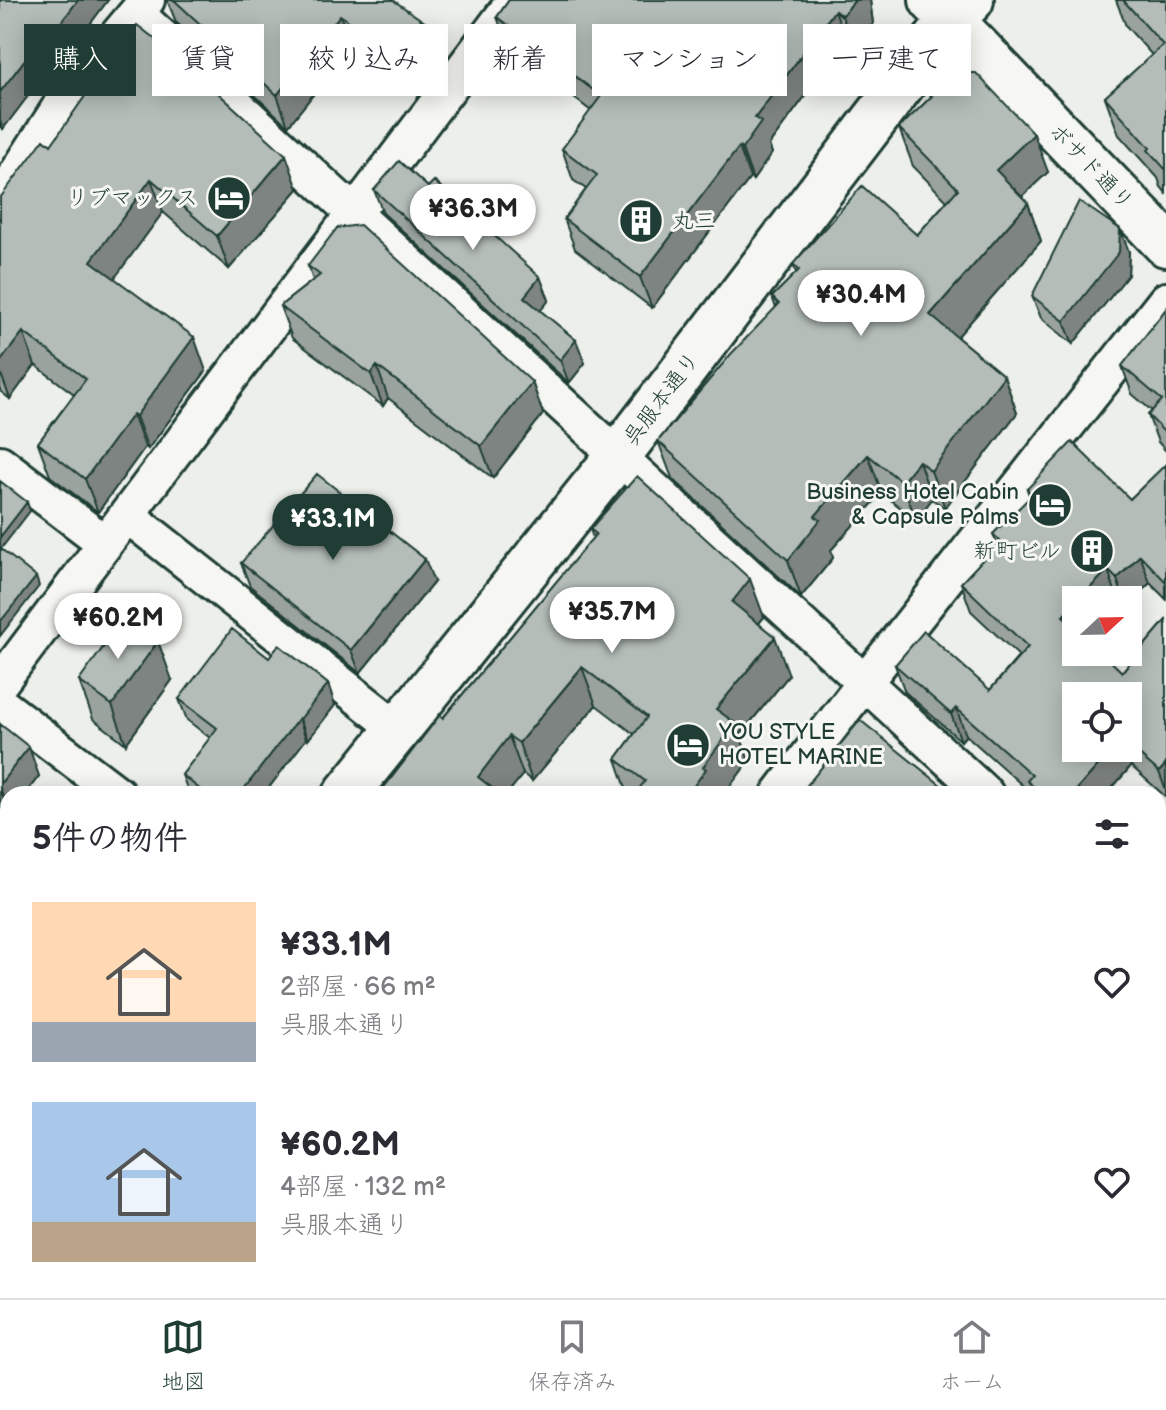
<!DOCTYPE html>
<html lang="ja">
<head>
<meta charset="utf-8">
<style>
	:root { --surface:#fff; --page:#f2f2f3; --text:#2b2b33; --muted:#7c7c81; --line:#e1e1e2; --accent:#1f3d34 }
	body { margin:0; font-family:"Balsamiq Sans","Klee One",sans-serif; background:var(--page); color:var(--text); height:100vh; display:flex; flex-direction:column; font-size:30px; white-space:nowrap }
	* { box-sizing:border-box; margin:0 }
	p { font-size:26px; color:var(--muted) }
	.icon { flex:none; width:44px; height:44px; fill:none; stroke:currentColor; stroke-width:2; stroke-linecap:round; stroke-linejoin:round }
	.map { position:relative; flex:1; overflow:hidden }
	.sheet { position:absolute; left:0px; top:786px; width:1166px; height:512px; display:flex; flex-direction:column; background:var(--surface); border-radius:24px 24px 0 0; box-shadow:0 4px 20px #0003 }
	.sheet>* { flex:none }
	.banner { position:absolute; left:24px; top:24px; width:1118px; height:72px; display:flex; gap:16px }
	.needle { width:52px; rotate:68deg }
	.controls { position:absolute; left:1062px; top:586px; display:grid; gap:16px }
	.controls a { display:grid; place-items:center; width:80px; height:80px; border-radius:0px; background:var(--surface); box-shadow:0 4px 20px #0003; font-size:40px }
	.price { position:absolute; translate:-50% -68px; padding:0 18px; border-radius:28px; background:#fff; color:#222; font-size:26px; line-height:52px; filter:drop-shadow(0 2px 4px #0008) }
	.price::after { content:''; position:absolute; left:50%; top:48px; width:24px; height:18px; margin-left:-12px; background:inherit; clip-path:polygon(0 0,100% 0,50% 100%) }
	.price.selected { background:var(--accent); color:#fff }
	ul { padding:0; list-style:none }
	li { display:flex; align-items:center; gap:24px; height:200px; padding:0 32px }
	li span { display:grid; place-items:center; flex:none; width:224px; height:160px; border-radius:0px; color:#555 }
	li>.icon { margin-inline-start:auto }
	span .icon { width:96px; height:96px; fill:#fffc; stroke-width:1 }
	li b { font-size:34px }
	h2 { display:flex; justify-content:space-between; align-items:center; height:96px; padding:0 32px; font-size:34px }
	.pill { padding:0 28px; border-radius:0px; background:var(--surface); box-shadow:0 4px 20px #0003; font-size:28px; line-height:72px }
	.pill.selected { background:var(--accent); color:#fff }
	.dock { display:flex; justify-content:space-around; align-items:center; height:112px; border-top:2px solid var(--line); background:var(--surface); font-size:22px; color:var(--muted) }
	.dock a { display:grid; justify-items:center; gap:4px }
	.dock .selected { color:var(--accent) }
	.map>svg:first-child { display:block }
</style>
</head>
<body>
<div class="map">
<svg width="1166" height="1298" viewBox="0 0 1166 1298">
	<rect width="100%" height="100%" fill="#edefea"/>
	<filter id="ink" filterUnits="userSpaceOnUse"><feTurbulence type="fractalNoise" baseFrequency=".0125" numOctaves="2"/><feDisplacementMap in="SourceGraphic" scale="16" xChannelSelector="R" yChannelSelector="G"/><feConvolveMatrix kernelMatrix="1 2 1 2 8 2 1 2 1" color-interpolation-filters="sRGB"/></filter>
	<g filter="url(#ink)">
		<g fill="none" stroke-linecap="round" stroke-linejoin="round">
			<g stroke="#1f3d34" stroke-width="40">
				<path id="street" d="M136,13L986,794
					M0,200L68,94L147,0
					M0,463L105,543
					M127,515L398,729
					M0,683L515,0
					M0,704L118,794
					M779,794L865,682L1166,300
					M1158,952L1166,959
					M1158,1188L1166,1195
					M756,1290L766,1298
					M1057,1290L1068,1298
					M390,1298L396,1290"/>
			</g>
			<g stroke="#1f3d34" stroke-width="50">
				<path id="secondary" d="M932,0L1166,244
					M1158,1002L1166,991
					M935,1298L941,1290"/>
			</g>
			<g stroke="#1f3d34" stroke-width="50">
				<path id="highway" d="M346,794L618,456L951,20L971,0
					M0,1228L8,1218"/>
			</g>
			<use href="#street" stroke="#f6f6f2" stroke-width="34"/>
			<use href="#secondary" stroke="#f6f6f2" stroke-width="44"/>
			<use href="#highway" stroke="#f6f6f2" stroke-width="44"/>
		</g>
		<path fill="#9ba39e" stroke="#1f3d34" stroke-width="2" fill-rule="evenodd" d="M0,0H108L48,80L43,76L3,129L0,127Z
			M167,0H393L438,54L413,88L352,46L288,126L176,22Z
			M509,0H870L873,24L853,47L846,41L769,145L772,153L753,180L750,178L652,308L575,249L564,219L586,189L573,180L562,149L591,111L508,47L497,17Z
			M1116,0H1166V193L1161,187L1158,178L1119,135L1105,97L1152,55L1126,26Z
			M930,94L1048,172L1021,197L1028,203L1041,241L957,337L1004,376L1017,413L945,508L932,499L916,520L882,493L831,550L833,558L801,597L672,478L658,441L776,308L772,297L796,273L793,264L917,235L947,201L913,166L899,128L931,97Z
			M51,145L298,189L229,269L163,212L114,278L206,371L148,449L145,447L98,512L50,476L38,443L74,394L35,365L10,399L0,391V198Z
			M428,187L540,277L549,300L540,310L585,363L569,383L383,213L374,190Z
			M1120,229L1129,252L1128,275L1073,344L1041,318L1032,296Z
			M308,266L532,382L543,414L493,478L388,398L383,406L292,338L280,306L313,280Z
			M1166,309V451L1158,442L1148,415L1152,411L1132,394L1122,366Z
			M1166,464V599L1150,583L1128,604V600H1121L1117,597L1076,600V652L1122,672L1166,620V797L1131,766L1107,794H1032L966,735L961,741L905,692L895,665L990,690L1019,656L971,611L961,583L997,545L993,534L1030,498L1027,489L1130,499ZM1128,696V748H1076Z
			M590,529L764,617L759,623L789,675L740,735L749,761L724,794H628L616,759L634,734L596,705L532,781L523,774L507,794H379L593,538Z
			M241,563L434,582L360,673L250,586Z
			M172,680L126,744L93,719L79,681Z
			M328,684L335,705L308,740L306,739L264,794H189L182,775L210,738L187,720L179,699Z
			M0,724L39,776L25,794H8V813L0,807Z
			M1166,1129V1170L1162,1167L1158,1156V1139Z
			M227,1290H292L286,1298H242L236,1294L234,1296Z
			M311,1290H340L333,1298H321Z
			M1094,1290H1158L1166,1298H1104Z"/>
		<path fill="#7e8481" stroke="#1f3d34" stroke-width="2" d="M78,0H108L48,80L38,53Z
			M855,0H870L873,24L853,47L842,16Z
			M835,10L846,41L769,145L772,153L753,180L742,149L755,118Z
			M340,15L352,46L288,126L277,95Z
			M426,23L438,54L413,88L402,57Z
			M33,49L43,76L3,129L0,121V92Z
			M1034,134L1048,172L1010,208L996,170Z
			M739,147L750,178L652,308L640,277Z
			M286,155L298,189L229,269L217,236Z
			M151,179L163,212L103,294L91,261Z
			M1028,203L1041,241L944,352L930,315Z
			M1120,229L1129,252L1128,275L1073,344L1064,321Z
			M540,277L549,300L533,320L524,297Z
			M23,332L35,365L10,399L0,371V362Z
			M194,337L206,371L148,449L136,416Z
			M576,340L585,363L569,383L560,360Z
			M377,366L388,398L383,406L371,374Z
			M1004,376L1017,413L945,508L931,471Z
			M532,382L543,414L493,478L481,446Z
			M133,414L145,447L98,512L85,479Z
			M868,455L882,493L831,550L833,558L801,597L788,560L815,516Z
			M919,461L932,499L916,520L902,482Z
			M27,502L30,511L0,550V537Z
			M1140,555L1150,583L1128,604V600H1124L1117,579Z
			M425,559L434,582L360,673L351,650Z
			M1108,570L1117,597L1114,600H1078Z
			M36,577L39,586L0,636V622Z
			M750,579L764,617L746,639L732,602Z
			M1076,602V639L1063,616Z
			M775,637L789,675L740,735L749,761L724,794H688L703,767L716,709Z
			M158,641L172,680L126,744L112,705Z
			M582,667L596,705L532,781L519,743Z
			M328,684L335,705L308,740L300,719Z
			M956,708L966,735L961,741L951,714Z
			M299,718L306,739L264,794H240Z
			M509,736L523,774L507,794H484L478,777Z
			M29,747L39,776L25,794H8V810L0,788V784Z
			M1113,748H1124L1131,766L1107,794H1073Z
			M1166,764V791L1159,772Z
			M8,1071V1114L0,1124V1081Z
			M155,1290H194L188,1298H151L150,1297Z
			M259,1290H292L286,1298H262Z
			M324,1290H340L333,1298H326Z
			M585,1290H612L605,1298H578Z"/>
		<path fill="#b4bdb8" stroke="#1f3d34" stroke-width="2" d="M0,0H78L38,53L33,49L0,92Z
			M174,0H393L426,23L402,57L340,15L277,95Z
			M509,0H855L842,16L835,10L755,118L761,122L742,149L739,147L640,277L564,219L597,175L562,149L601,96L497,17Z
			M1123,0H1166V170L1148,150L1150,148L1105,97L1163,45Z
			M137,25L172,52L171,50L286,155L217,236L151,179L91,261L194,337L136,416L133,414L85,479L38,443L86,379L23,332L0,362V198L44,139L51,145L117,50Z
			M951,73H976L1034,134L996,170L1028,203L930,315L1004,376L931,471L919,461L902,482L868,455L815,516L820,520L788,560L658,441L731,354L779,304L772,297L799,270L793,264L862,186L917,235L958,189L899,128L932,96L930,94Z
			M399,161L428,187L434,181L540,277L524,297L576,340L560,360L374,190Z
			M1079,201L1120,229L1119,252L1064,321L1032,296Z
			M360,225L532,382L481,446L377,366L371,374L280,306L320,275L308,266L337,228Z
			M1166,309V434L1148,415L1162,400L1122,366Z
			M1072,442L1130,499L1166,464V582L1140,555L1117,579L1108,570L1078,600H1076V602L1063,616L1076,628V652H1101L1122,672L1166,620V764L1159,772L1128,745V696H1076V748H1113L1073,794H1042L1027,781L1032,775L956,708L951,714L895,665L924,631L990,690L1028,647L961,583L1000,541L993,534L1032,495L1027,489Z
			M317,474L425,559L351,650L241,563Z
			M637,476L750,579L732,602L775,637L716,709L735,723L703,767L706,769L688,794H635L645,781L616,759L647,717L582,667L519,743L509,736L478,777L500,794H379L440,715L443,718L596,534L590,529Z
			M0,481L27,502L0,537Z
			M0,548L36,577L0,622Z
			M125,617L158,641L112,705L79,681Z
			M232,629L269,658L279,645L328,684L300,719L299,718L240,794H206L182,775L217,728L179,699Z
			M860,720L952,794H800Z
			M0,724L29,747L0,784Z
			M8,842V1071L0,1081V853Z
			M1166,1129V1154L1158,1148V1139Z
			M1166,1190V1298H1127L1116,1290H1158V1192Z
			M8,1279V1290H155L150,1297L151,1298H0V1288Z
			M434,1290H585L578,1298H419L423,1292L429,1296Z"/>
	</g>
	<defs>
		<g id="hotel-disc" transform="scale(2.3)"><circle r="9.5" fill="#1f3d34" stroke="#f6f6f2"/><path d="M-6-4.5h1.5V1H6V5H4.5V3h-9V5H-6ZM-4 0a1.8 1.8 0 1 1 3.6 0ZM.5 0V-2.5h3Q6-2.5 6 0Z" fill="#fff"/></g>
		<g id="building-disc" transform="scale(2.3)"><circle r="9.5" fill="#1f3d34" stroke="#f6f6f2"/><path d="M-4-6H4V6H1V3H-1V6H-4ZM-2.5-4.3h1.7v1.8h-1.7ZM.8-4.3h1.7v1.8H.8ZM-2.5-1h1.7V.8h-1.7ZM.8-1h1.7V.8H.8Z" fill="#fff"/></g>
	</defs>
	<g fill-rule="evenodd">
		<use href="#hotel-disc" x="229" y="198"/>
		<use href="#building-disc" x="641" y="221"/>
		<use href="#hotel-disc" x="1050" y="505"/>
		<use href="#building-disc" x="1092" y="551"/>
		<use href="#hotel-disc" x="688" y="745"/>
	</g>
	<g text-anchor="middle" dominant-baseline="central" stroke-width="6" stroke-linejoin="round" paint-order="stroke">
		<g font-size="22" fill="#1f3d34" stroke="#f6f6f2">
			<text transform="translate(1091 167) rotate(46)">ボサド通り</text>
			<text transform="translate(662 399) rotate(-53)">呉服本通り</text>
		</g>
		<g font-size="22" fill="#1f3d34" stroke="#f6f6f2" text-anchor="end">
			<text x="198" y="198">リブマックス</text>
			<text x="672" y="221" text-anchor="start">丸三</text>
			<text x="1019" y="492">Business Hotel Cabin<tspan x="1019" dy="25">&amp; Capsule Palms</tspan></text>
			<text x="1061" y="551">新町ビル</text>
			<text x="719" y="732" text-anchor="start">YOU STYLE<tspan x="719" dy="25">HOTEL MARINE</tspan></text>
		</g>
	</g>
</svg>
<div class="controls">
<a><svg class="needle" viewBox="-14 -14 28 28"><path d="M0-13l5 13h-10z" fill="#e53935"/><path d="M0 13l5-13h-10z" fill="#7c7c81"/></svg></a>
<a><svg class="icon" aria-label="locate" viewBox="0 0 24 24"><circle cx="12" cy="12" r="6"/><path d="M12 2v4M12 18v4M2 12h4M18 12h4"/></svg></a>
</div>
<b class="price" style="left:473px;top:252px">¥36.3M</b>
<b class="price" style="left:861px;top:338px">¥30.4M</b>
<b class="price selected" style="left:333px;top:562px">¥33.1M</b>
<b class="price" style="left:612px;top:655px">¥35.7M</b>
<b class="price" style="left:118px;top:661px">¥60.2M</b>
<div class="banner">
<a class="pill selected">購入</a>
<a class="pill">賃貸</a>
<a class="pill">絞り込み</a>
<a class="pill">新着</a>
<a class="pill">マンション</a>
<a class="pill">一戸建て</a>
</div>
<section class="sheet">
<h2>5件の物件<svg class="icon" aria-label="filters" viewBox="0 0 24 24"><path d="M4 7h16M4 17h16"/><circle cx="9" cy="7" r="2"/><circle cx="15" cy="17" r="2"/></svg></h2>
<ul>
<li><span style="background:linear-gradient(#ffd9b3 75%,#9aa5b1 0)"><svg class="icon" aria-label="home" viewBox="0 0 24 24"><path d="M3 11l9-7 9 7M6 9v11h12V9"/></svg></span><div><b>¥33.1M</b><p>2部屋 · 66 m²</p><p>呉服本通り</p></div><svg class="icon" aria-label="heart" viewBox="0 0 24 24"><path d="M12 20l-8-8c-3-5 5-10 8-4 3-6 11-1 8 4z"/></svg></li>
<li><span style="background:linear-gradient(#a9c7e8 75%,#b9a48a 0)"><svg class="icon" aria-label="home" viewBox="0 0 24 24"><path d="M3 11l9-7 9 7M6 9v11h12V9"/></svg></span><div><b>¥60.2M</b><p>4部屋 · 132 m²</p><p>呉服本通り</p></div><svg class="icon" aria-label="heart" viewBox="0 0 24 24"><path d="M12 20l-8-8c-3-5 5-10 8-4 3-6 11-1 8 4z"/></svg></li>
</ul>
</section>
</div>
<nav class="dock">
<a class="selected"><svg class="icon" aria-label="map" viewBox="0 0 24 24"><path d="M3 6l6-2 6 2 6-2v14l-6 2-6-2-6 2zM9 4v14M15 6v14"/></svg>地図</a>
<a><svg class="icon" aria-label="saved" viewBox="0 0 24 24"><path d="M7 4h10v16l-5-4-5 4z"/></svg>保存済み</a>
<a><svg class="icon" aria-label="home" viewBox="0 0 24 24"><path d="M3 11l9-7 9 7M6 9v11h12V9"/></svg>ホーム</a>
</nav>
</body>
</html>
